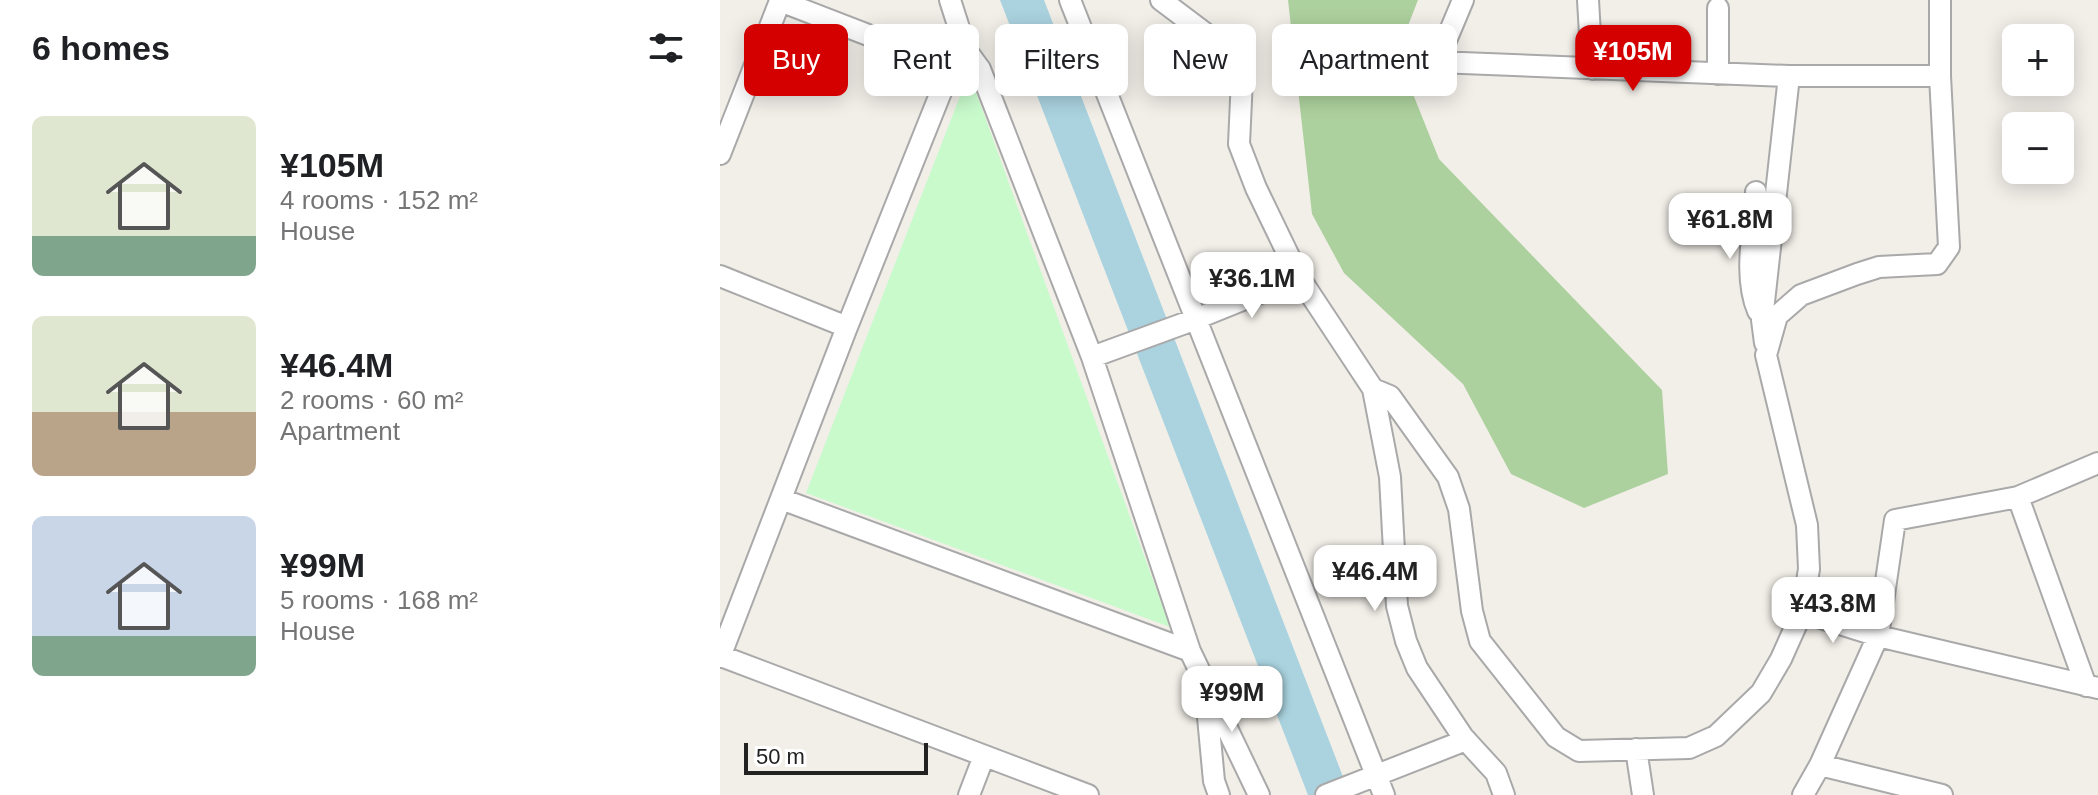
<!DOCTYPE html>
<html lang="en">
<head>
<meta charset="utf-8">
<style>
	:root { --surface:#fff; --page:#f2f2f2; --text:#202124; --muted:#757577; --accent:#d40000 }
	body { margin:0; font-family:Arial,sans-serif; background:var(--page); color:var(--text); height:100vh; display:flex; flex-direction:column; font-size:30px; white-space:nowrap }
	* { box-sizing:border-box; margin:0 }
	p { font-size:26px; color:var(--muted) }
	.icon { flex:none; width:44px; height:44px; fill:none; stroke:currentColor; stroke-width:2; stroke-linecap:round; stroke-linejoin:round }
	.map { position:relative; flex:1; overflow:hidden }
	.side { display:flex; flex-direction:column; background:var(--surface); width:720px }
	.side>* { flex:none }
	.guide { position:absolute; left:24px; top:24px; width:760px; height:72px; display:flex; gap:16px }
	.controls { position:absolute; left:1282px; top:24px; display:grid; gap:16px }
	.controls a { display:grid; place-items:center; width:72px; height:72px; border-radius:12px; background:var(--surface); box-shadow:0 4px 20px #0003; font-size:40px }
	.scale { position:absolute; left:24px; bottom:20px; width:184px; box-sizing:border-box; padding-left:8px; border:4px solid #222; border-top:0; font-size:22px; line-height:28px; white-space:nowrap; color:#222; -webkit-text-stroke:6px #fff; paint-order:stroke }
	.price { position:absolute; translate:-50% -68px; padding:0 18px; border-radius:16px; background:#fff; color:#222; font-size:26px; line-height:52px; filter:drop-shadow(0 2px 4px #0008) }
	.price::after { content:''; position:absolute; left:50%; top:48px; width:24px; height:18px; margin-left:-12px; background:inherit; clip-path:polygon(0 0,100% 0,50% 100%) }
	.price.active { background:var(--accent); color:#fff }
	ul { padding:0; list-style:none }
	li { display:flex; align-items:center; gap:24px; height:200px; padding:0 32px }
	li span { display:grid; place-items:center; flex:none; width:224px; height:160px; border-radius:12px; color:#555 }
	li>.icon { margin-inline-start:auto }
	span .icon { width:96px; height:96px; fill:#fffc; stroke-width:1 }
	li b { font-size:34px }
	h2 { display:flex; justify-content:space-between; align-items:center; height:96px; padding:0 32px; font-size:34px }
	.tag { padding:0 28px; border-radius:12px; background:var(--surface); box-shadow:0 4px 20px #0003; font-size:28px; line-height:72px }
	.tag.active { background:var(--accent); color:#fff }
	main { display:flex; flex:1; min-height:0 }
	.map>svg:first-child { display:block }
</style>
</head>
<body>
<main>
<section class="side">
<h2>6 homes<svg class="icon" aria-label="filters" viewBox="0 0 24 24"><path d="M4 7h16M4 17h16"/><circle cx="9" cy="7" r="2"/><circle cx="15" cy="17" r="2"/></svg></h2>
<ul>
<li><span style="background:linear-gradient(#dfe7d0 75%,#7fa58c 0)"><svg class="icon" aria-label="home" viewBox="0 0 24 24"><path d="M3 11l9-7 9 7M6 9v11h12V9"/></svg></span><div><b>¥105M</b><p>4 rooms · 152 m²</p><p>House</p></div></li>
<li><span style="background:linear-gradient(#dfe7d0 60%,#b9a48a 0)"><svg class="icon" aria-label="home" viewBox="0 0 24 24"><path d="M3 11l9-7 9 7M6 9v11h12V9"/></svg></span><div><b>¥46.4M</b><p>2 rooms · 60 m²</p><p>Apartment</p></div></li>
<li><span style="background:linear-gradient(#c9d6e8 75%,#7fa58c 0)"><svg class="icon" aria-label="home" viewBox="0 0 24 24"><path d="M3 11l9-7 9 7M6 9v11h12V9"/></svg></span><div><b>¥99M</b><p>5 rooms · 168 m²</p><p>House</p></div></li>
</ul>
</section>
<div class="map">
<svg width="1378" height="795" viewBox="0 0 1378 795">
	<rect width="100%" height="100%" fill="#f2efe9"/>
	<path fill="#add19e" d="M568,0H698L677,54L719,159L942,390L948,474L864,508L791,474L743,384L624,273L592,214Z"/>
	<path fill="#c8facc" d="M249,73L450,627L86,493Z"/>
	<path fill="#aad3df" d="M280,0H324L630,795H588Z"/>
	<g fill="none" stroke-linecap="round" stroke-linejoin="round">
		<g stroke="#a9a9a9" stroke-width="24">
			<path id="street" d="M230,0L246,50L260,69L372,357L470,651L539,795
				M350,0L664,795
				M441,0L510,52L522,78L519,144L536,188L579,277L653,389L670,477L677,606L686,641L697,668L743,737L776,773L784,795
				M743,0L717,62L1069,76H1220
				M868,0L872,69
				M998,8V74
				M0,154L60,1L231,67L127,327L0,276
				M1036,192C1034,229 1023,276 1038,311
				M1045,343L1042,320L1069,76
				M372,357L468,322L579,277
				M653,389L670,396L728,477L739,509L752,611L760,641L836,737L859,751L969,748L996,736L1041,693L1061,659L1082,612L1089,569L1087,525L1046,355L1057,316L1081,295L1137,274L1159,267L1217,264L1229,247L1220,76V0
				M1298,497L1366,686
				M61,499L470,651
				M1082,612L1158,636L1378,688
				M1,656L368,795
				M0,657L127,327
				M486,696L494,781L499,795
				M916,749L923,795
				M249,795L264,756
				M606,795L746,740
				M1083,795L1100,765
				M1222,795L1100,765L1158,636L1175,520L1298,497L1378,463"/>
		</g>
		<use href="#street" stroke="#fff" stroke-width="20"/>
	</g>
</svg>
<div class="controls">
<a>+</a>
<a>−</a>
</div>
<div class="scale">50 m</div>
<b class="price active" style="left:913px;top:93px">¥105M</b>
<b class="price" style="left:1010px;top:261px">¥61.8M</b>
<b class="price" style="left:532px;top:320px">¥36.1M</b>
<b class="price" style="left:655px;top:613px">¥46.4M</b>
<b class="price" style="left:1113px;top:645px">¥43.8M</b>
<b class="price" style="left:512px;top:734px">¥99M</b>
<div class="guide">
<a class="tag active">Buy</a>
<a class="tag">Rent</a>
<a class="tag">Filters</a>
<a class="tag">New</a>
<a class="tag">Apartment</a>
</div>
</div>
</main>
</body>
</html>
